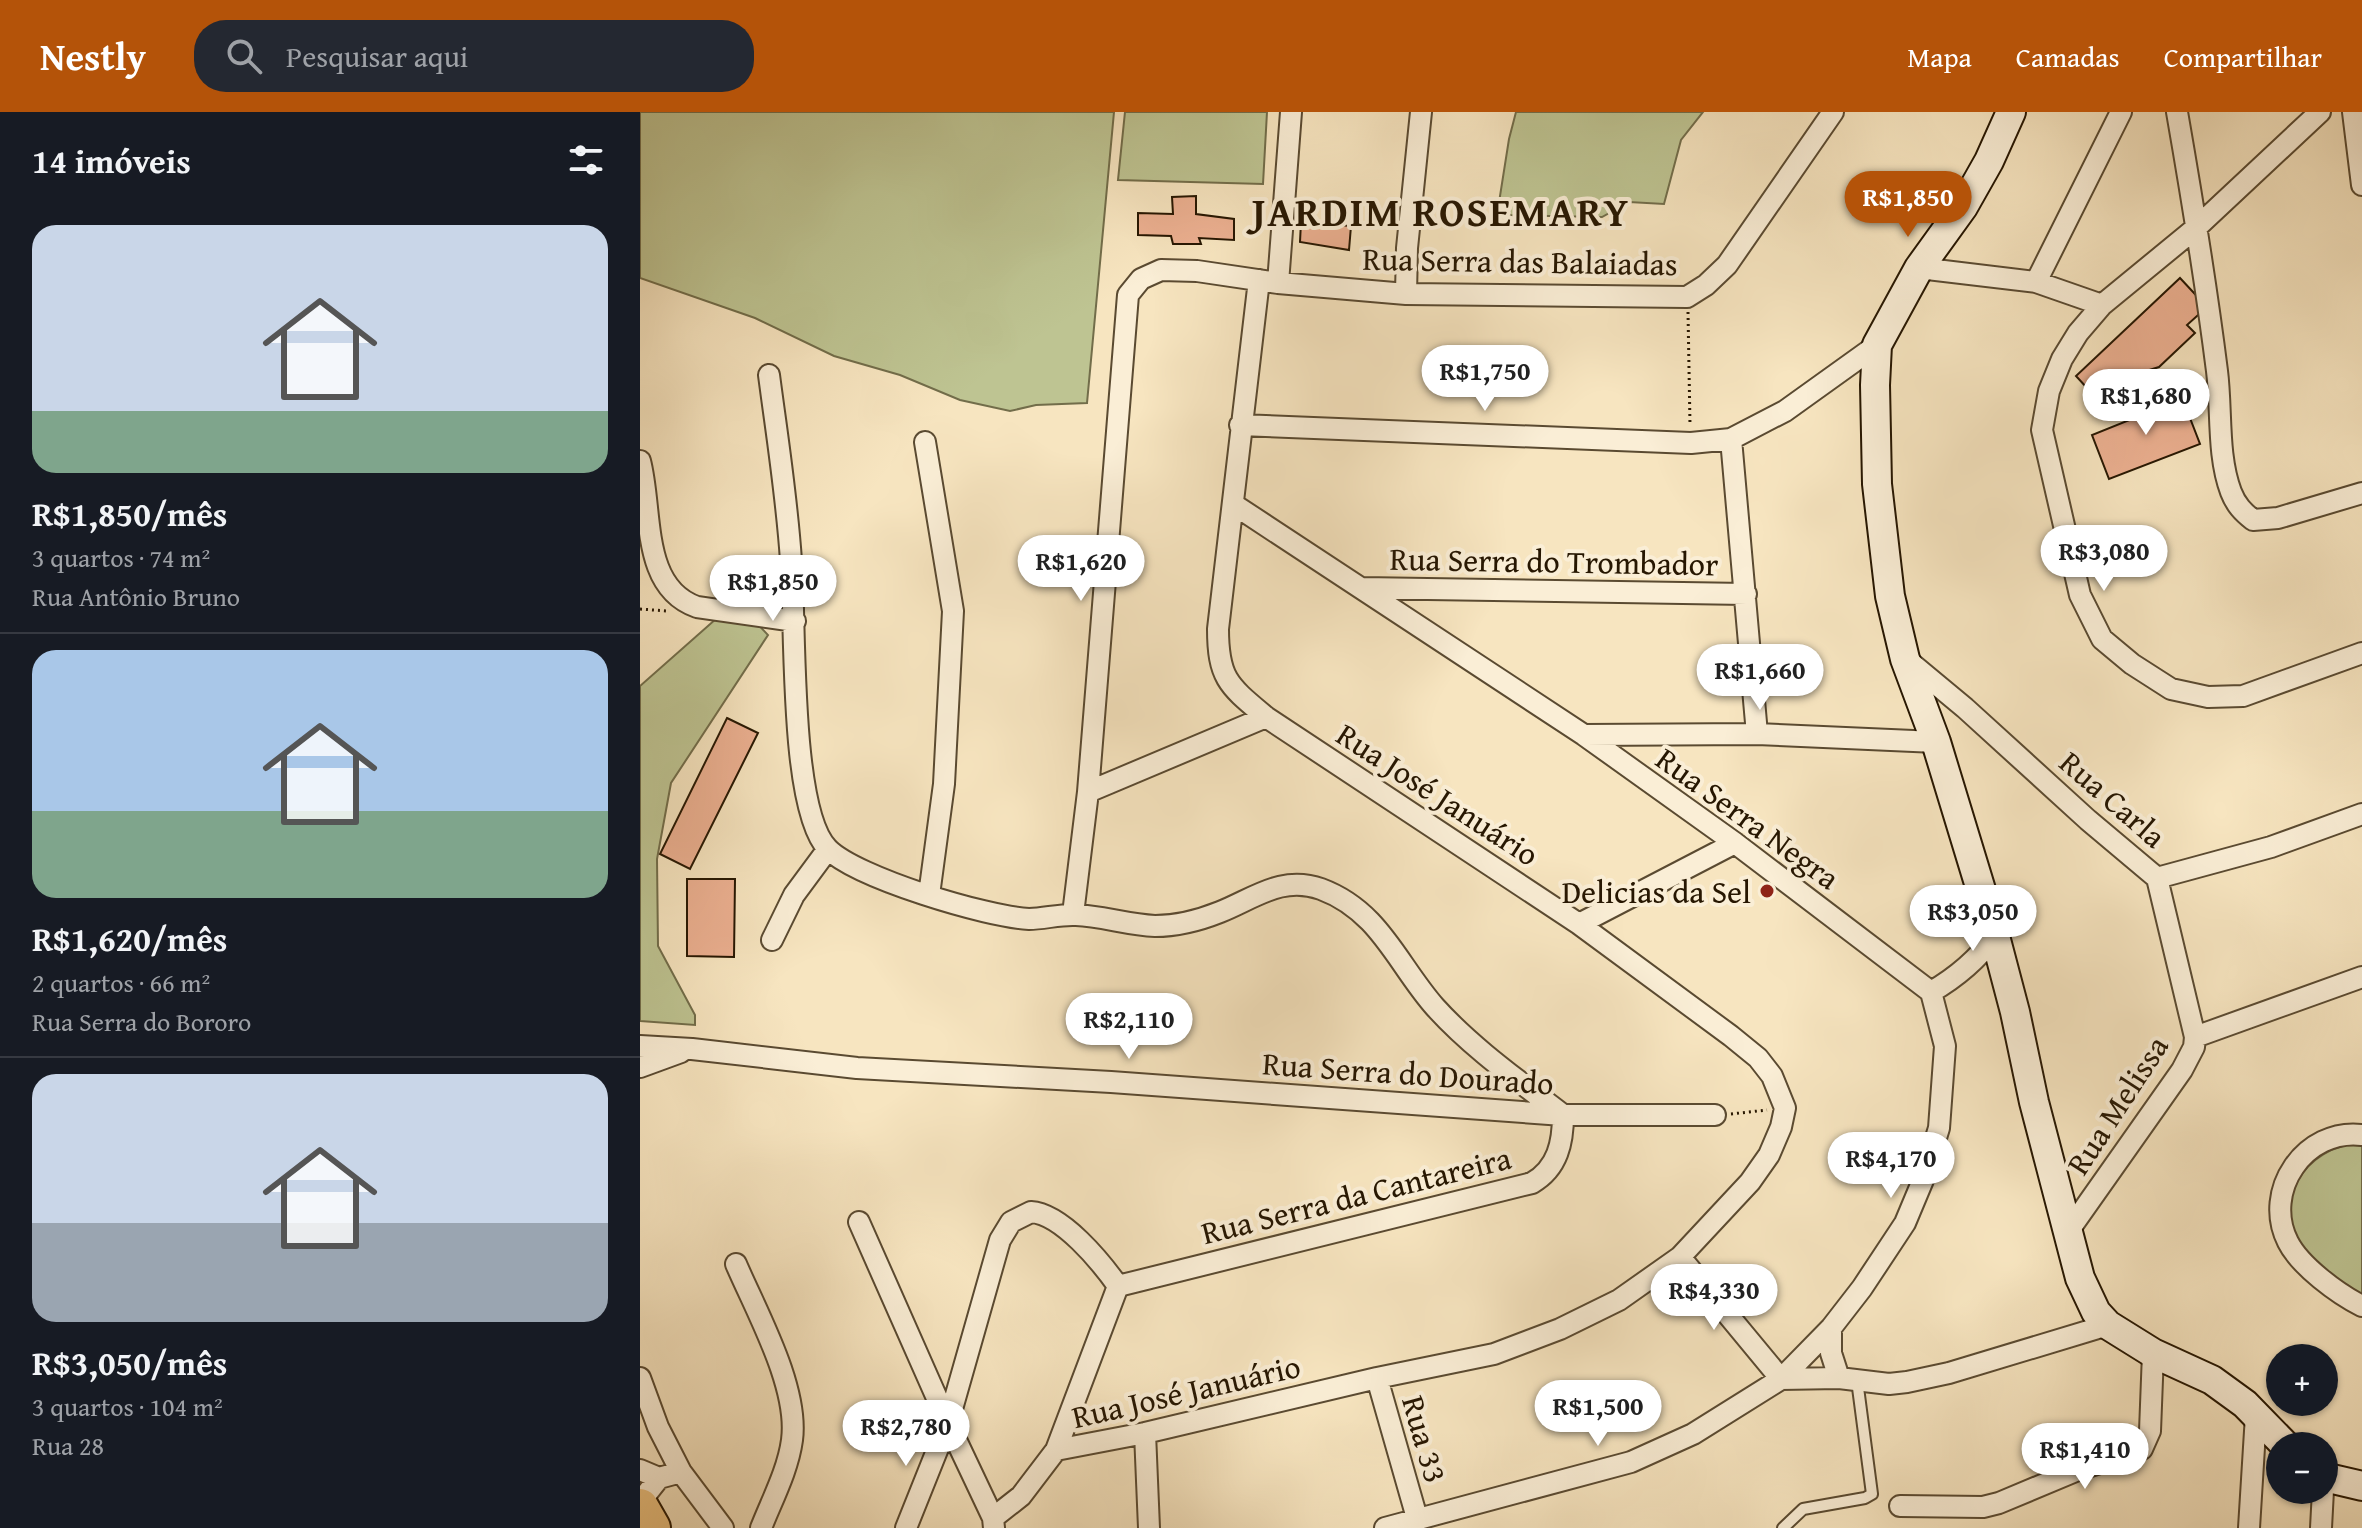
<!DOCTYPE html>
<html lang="pt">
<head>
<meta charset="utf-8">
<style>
	:root { --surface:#171b24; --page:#242831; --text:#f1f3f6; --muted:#9ea1a6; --line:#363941; --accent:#b45309 }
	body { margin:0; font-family:"Gentium Book Plus",serif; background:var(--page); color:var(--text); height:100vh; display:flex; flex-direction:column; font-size:30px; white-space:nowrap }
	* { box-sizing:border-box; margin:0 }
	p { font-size:26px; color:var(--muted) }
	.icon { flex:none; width:44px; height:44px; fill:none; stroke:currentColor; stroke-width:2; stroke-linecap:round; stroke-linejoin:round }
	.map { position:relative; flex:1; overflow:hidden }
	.panel { display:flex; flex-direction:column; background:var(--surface); width:640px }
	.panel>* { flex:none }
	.fabs { position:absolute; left:1626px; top:1232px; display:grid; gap:16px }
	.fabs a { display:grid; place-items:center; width:72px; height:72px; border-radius:50%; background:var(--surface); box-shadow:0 2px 6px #0004; font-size:40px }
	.price { position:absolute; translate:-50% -68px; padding:0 18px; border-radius:28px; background:#fff; color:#222; font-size:26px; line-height:52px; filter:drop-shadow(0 2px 4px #0008) }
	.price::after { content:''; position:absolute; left:50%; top:48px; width:24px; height:18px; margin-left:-12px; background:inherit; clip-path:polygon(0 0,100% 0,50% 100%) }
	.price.selected { background:var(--accent); color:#fff }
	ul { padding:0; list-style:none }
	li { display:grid; align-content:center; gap:16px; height:424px; padding:0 32px }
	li+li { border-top:2px solid var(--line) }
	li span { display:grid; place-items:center; height:248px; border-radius:24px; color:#555 }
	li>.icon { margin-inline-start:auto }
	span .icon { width:144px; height:144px; fill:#fffc; stroke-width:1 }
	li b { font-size:34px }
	h2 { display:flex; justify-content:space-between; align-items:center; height:96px; padding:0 32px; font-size:34px }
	header { display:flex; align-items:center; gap:48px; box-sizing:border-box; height:112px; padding:0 40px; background:var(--accent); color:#fff }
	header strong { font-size:38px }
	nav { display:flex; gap:44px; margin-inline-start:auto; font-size:28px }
	.search { width:560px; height:72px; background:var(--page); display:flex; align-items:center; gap:20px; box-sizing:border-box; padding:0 28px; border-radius:32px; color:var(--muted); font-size:30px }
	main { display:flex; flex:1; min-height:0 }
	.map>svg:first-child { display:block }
</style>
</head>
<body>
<header>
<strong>Nestly</strong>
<div class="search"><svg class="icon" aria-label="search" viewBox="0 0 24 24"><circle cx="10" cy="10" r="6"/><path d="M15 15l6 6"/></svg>Pesquisar aqui</div>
<nav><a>Mapa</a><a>Camadas</a><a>Compartilhar</a></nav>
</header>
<main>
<section class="panel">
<h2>14 imóveis<svg class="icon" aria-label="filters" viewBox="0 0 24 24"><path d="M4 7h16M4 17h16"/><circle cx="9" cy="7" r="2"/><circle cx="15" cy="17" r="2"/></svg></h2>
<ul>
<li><span style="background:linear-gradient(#c9d6e8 75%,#7fa58c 0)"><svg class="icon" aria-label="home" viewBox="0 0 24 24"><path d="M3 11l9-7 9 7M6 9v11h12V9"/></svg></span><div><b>R$1,850/mês</b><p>3 quartos · 74 m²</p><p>Rua Antônio Bruno</p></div></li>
<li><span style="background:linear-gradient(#a9c7e8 65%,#7fa58c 0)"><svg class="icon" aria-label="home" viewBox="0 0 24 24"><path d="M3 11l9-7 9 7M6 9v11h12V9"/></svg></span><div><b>R$1,620/mês</b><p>2 quartos · 66 m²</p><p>Rua Serra do Bororo</p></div></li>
<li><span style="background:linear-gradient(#c9d6e8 60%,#9aa5b1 0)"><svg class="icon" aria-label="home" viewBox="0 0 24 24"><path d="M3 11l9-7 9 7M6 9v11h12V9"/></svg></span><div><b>R$3,050/mês</b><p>3 quartos · 104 m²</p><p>Rua 28</p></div></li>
</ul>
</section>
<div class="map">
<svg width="1722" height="1416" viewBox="0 0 1722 1416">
	<rect width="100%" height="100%" fill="#f7e5c0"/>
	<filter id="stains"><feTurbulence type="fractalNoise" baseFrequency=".0025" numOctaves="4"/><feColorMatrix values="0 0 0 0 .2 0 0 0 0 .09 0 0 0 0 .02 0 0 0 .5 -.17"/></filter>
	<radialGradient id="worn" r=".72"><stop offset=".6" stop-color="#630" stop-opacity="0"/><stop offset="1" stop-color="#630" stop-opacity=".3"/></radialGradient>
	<path fill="#bec492" stroke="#726d4a" stroke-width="2" d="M0,0H474L447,291L396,293L370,299L320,288L260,263L194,244L115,206L0,166Z
		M485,0H627L623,72L478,68Z
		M876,0H1063L1041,28L1024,92L989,90L962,105L857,103L869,27Z
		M77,506L113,507L128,523L31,671L17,747L18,834L55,903V913L0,909V574Z
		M1711,1032L1722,1033V1188C1705,1175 1682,1162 1668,1146C1629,1101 1656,1042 1711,1032Z"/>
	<path fill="#ecb091" stroke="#261601" stroke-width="2" d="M556,84V102L594,107V128L559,126L561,132H533L531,124L498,123V101L533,102L532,85Z
		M661,110L711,114L709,138L660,130Z
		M1540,166L1567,195L1547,213L1555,221L1519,255L1448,277L1436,264Z
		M1509,284L1515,298L1543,288L1560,332L1469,367L1452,323L1492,307L1486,292Z
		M87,606L118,621L50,757L20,742Z
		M47,767H95L94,845L47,844Z"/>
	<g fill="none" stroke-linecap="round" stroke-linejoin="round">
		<g stroke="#5a4a31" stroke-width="14">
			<path id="lane" d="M1143,1416L1163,1397L1225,1386L1232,1382L1217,1268"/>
		</g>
		<g stroke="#5a4a31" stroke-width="24">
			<path id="street" d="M1537,0C1552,86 1566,172 1577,259C1582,298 1577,343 1591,380C1596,393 1603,400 1613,408L1638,406L1722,381
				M1713,0L1722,73
				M1279,156L1396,170L1462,193L1557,115L1680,0
				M1396,170L1481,0
				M638,171L651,0
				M766,182L767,136L781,0
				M1462,193L1438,221L1422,247L1409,279L1402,318L1440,483L1462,527L1492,552L1531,577L1568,585L1603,584L1722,541
				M129,263C137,324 147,386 151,449C156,509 149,698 188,737C217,766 347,805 389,807C404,807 420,802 436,803C462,804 488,813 515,814C537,814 560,808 580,800C615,786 642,763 681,777C740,799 757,852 795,895C832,936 879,969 923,1003
				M600,313L1051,331L1091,327L1145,299L1237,233
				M1091,327L1117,622
				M285,330L313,499L304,672L289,783
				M0,349C13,398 0,475 57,495L155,509
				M593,392L944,623L1095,731L1291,880L1305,934L1299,1016L1283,1068L1265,1111L1222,1176L1191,1216L1141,1267L1053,1322L991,1350L745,1416
				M722,476L1106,482
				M1266,547L1325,596L1448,708L1517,766L1555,925L1554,935L1542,958L1427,1121
				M944,623L1117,622L1296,630
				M448,680L626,605
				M1517,766L1631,735L1722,702
				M433,802L448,680L488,183L501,167L521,158L557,159L638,171L766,182L1047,185L1066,173L1087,153L1193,0
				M939,812L1095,731
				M132,828L154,783L188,737
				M1291,880C1317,865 1337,848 1355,824
				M1555,925L1722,865
				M0,934L52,937L217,956L471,970L923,1003H1075
				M0,955L41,940
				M1722,1023C1665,1016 1622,1079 1648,1130C1660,1154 1698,1182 1722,1194
				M219,1110L308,1311L353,1406L354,1416
				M1040,1145L1141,1267
				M96,1152C117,1201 159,1275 152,1328C148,1358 132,1388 121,1416
				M478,1174L892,1071C918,1056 923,1030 923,1003
				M1191,1216V1241L1199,1266
				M0,1266L18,1315L41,1360L83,1416
				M737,1266L777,1406
				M1141,1267L1199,1266L1249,1272L1267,1270L1309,1261L1468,1213
				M505,1321L509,1416
				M416,1338L505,1321L737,1266L854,1242L920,1217L979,1188L1040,1145L1110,1070L1129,1043L1141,1015L1145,996L1132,964L1118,946L1091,924L939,812L626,605C589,574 578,567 578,517L619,168
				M0,1358L19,1366
				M0,1390L19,1366L41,1360
				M1260,1394L1343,1395L1359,1391L1438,1358L1502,1337L1510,1319L1513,1241
				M353,1406L381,1384L416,1338L478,1174
				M266,1416L308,1311L360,1128L371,1110L391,1100C422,1102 461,1150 478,1174
				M1609,1416L1616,1303
				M1681,1416L1683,1378"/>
		</g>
		<g stroke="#261601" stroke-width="32">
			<path id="secondary" d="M1371,0L1349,49L1323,95L1279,156L1237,233L1235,273L1237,372L1250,484L1265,547L1296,630L1355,824L1375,900L1394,990L1440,1166L1456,1200L1468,1213L1513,1241L1572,1268L1605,1292L1646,1334
				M1684,1365L1722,1374"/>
		</g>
		<g stroke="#261601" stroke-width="40">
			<path id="highway" d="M0,1395L12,1416"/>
		</g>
		<path stroke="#261601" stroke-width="3" stroke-dasharray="2 4" stroke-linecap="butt" d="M1048,200L1050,313
			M0,497L27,499
			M1091,1002L1127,998"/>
		<use href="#lane" stroke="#faeed6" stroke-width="10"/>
		<use href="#street" stroke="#faeed6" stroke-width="20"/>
		<use href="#secondary" stroke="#faeed6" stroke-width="28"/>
		<use href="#highway" stroke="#ecc280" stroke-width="36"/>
	</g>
	<circle fill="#8f2418" stroke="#faeed6" stroke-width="3" cx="1127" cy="779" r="8"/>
	<g text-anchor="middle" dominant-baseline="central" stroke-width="8" stroke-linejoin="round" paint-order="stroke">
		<g font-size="32" fill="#261601" stroke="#faeed6">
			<text transform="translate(880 149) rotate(1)">Rua Serra das Balaiadas</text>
			<text transform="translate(914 449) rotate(1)">Rua Serra do Trombador</text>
			<text transform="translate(798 682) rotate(33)">Rua José Januário</text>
			<text transform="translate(1473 687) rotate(41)">Rua Carla</text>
			<text transform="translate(1108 706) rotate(36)">Rua Serra Negra</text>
			<text transform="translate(768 961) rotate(4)">Rua Serra do Dourado</text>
			<text transform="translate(1477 993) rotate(-57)">Rua Melissa</text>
			<text transform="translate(716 1083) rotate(-14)">Rua Serra da Cantareira</text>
			<text transform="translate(546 1279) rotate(-13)">Rua José Januário</text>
			<text transform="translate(785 1327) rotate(74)">Rua 33</text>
		</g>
		<g font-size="32" fill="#261601" stroke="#faeed6" text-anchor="end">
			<text x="1111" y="779">Delicias da Sel</text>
		</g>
		<g font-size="40" font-weight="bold" letter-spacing="2" fill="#261601" stroke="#faeed6">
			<text x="801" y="99">JARDIM ROSEMARY</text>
		</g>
	</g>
	<rect width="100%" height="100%" filter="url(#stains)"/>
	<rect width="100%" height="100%" fill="url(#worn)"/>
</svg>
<div class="fabs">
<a>+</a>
<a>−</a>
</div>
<b class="price selected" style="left:1268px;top:127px">R$1,850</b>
<b class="price" style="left:845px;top:301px">R$1,750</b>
<b class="price" style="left:1506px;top:325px">R$1,680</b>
<b class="price" style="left:1464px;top:481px">R$3,080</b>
<b class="price" style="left:441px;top:491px">R$1,620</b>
<b class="price" style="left:133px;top:511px">R$1,850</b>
<b class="price" style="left:1120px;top:600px">R$1,660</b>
<b class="price" style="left:1333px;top:841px">R$3,050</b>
<b class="price" style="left:489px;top:949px">R$2,110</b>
<b class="price" style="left:1251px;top:1088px">R$4,170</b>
<b class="price" style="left:1074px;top:1220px">R$4,330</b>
<b class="price" style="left:958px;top:1336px">R$1,500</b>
<b class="price" style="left:266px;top:1356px">R$2,780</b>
<b class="price" style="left:1445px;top:1379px">R$1,410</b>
</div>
</main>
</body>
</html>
